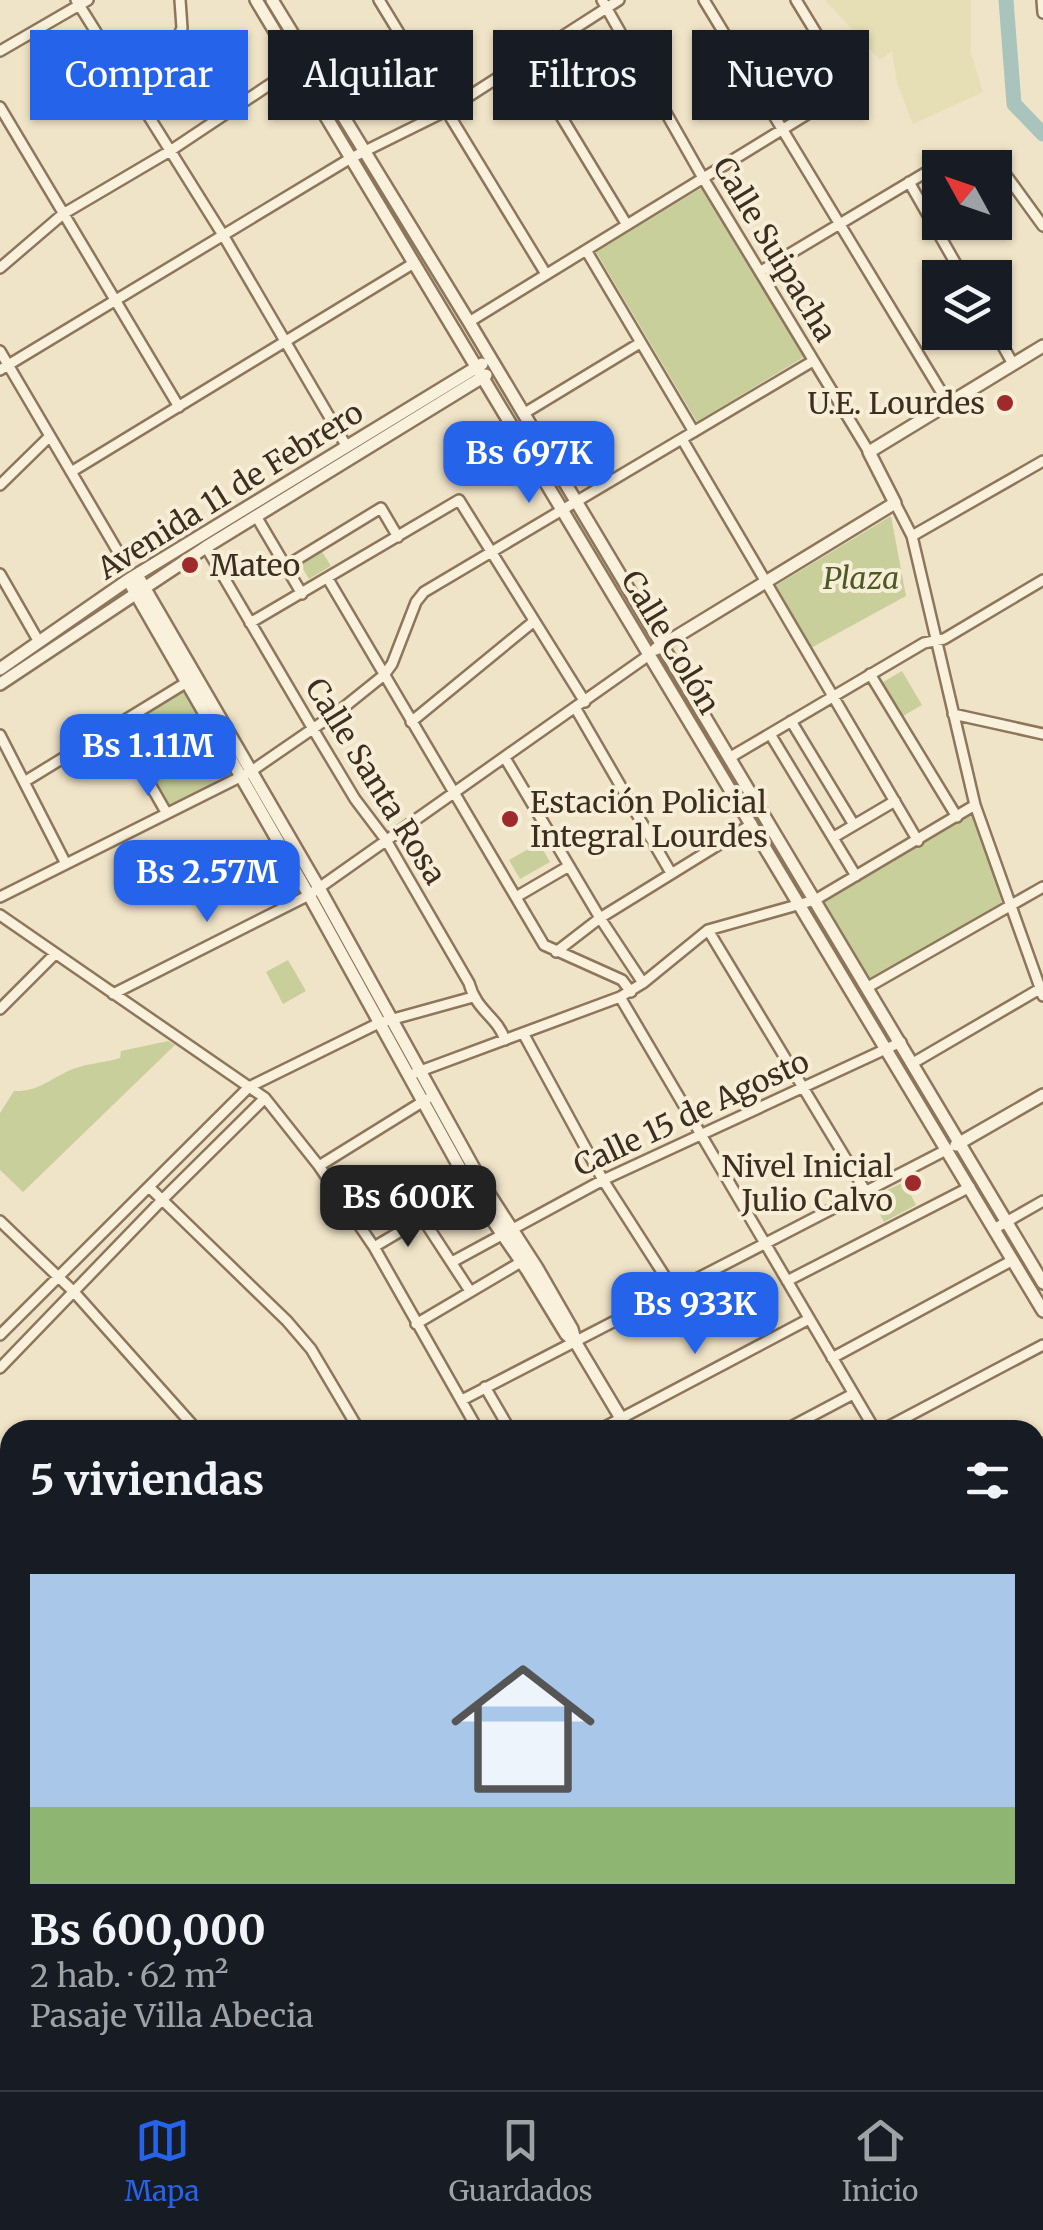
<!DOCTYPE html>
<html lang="es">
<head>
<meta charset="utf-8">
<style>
	:root { --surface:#171b24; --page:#20242c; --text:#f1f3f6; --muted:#9ea1a6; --line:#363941; --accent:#2563eb }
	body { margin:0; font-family:Merriweather,serif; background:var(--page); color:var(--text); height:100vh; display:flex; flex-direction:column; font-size:38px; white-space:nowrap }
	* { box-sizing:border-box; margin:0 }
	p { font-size:32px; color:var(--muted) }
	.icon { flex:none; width:55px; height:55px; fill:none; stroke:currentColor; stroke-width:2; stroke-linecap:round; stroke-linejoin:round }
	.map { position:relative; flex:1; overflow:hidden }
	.sheet { position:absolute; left:0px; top:1420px; width:1045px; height:670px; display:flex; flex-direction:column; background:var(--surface); border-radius:30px 30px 0 0; box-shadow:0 2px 8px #0004 }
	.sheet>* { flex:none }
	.top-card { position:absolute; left:30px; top:30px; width:985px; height:90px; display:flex; gap:20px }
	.needle { width:65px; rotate:310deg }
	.controls { position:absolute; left:922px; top:150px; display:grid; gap:20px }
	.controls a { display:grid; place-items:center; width:90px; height:90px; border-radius:0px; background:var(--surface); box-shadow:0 2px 8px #0004; font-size:50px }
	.price { position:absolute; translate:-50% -85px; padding:0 22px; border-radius:20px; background:var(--accent); color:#fff; font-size:32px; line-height:65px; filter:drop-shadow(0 2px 5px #0008) }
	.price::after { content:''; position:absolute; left:50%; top:60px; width:30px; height:22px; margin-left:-15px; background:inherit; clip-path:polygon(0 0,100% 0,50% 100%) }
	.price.current { background:#222; color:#fff }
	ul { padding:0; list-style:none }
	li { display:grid; align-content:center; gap:20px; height:530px; padding:0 30px }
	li+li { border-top:2px solid var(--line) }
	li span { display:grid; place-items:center; height:310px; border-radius:0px; color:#555 }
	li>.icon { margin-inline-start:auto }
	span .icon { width:180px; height:180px; fill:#fffc; stroke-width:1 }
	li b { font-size:42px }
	h2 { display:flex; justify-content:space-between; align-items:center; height:120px; padding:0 30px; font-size:42px }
	.chip { padding:0 35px; border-radius:0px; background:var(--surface); box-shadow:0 2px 8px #0004; font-size:35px; line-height:90px }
	.chip.current { background:var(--accent); color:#fff }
	.tabs { display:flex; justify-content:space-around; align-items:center; height:140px; border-top:2px solid var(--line); background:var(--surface); font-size:28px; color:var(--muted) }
	.tabs a { display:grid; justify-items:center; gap:5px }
	.tabs .current { color:var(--accent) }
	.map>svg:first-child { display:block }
</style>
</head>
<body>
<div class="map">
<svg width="1043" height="2090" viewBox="0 0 1043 2090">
	<rect width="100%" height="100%" fill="#f0e4c8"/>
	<path fill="#e6deb5" d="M825,0H971V54L983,92L913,124L897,83L892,51L880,60Z"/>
	<path fill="#c9cf9b" d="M703,187L804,357L697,422L596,252Z
		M891,516L906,596L811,648L775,586Z
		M321,550L331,566L309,579L299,562Z
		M902,671L922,705L903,716L883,682Z
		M183,687L232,775L168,806L122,726Z
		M974,812L1002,903L870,980L820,902Z
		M539,843L550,862L520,879L509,860Z
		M288,960L306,991L283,1004L266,972Z
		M168,1041L175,1045L23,1192L0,1170V1113L14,1091C36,1092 48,1081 66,1072C81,1064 103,1063 120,1058L121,1051Z
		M904,1182L916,1205L884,1222L871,1198Z
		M1043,1555V1678H1042L1035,1668V1556Z
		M0,1877L10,1888V1935L0,1938Z"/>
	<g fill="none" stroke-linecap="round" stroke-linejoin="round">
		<path stroke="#a9c4bc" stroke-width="15" d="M1006,0L1014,104L1043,134"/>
		<g stroke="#8d765c" stroke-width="14">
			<path id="minor" d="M76,0L223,235L347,447
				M379,0L546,274
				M602,0L703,178L869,452
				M704,0L948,403
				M1042,0L1043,13
				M0,51L88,0
				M527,60L627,225
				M124,75L179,35L182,28L180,0
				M0,107L179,407
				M991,162L1006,175L1043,226
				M909,182L964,278
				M586,250L694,432
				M0,268L63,214L170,151L296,67
				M761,271L935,167
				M469,322L840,94L846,88V82L796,0
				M995,332L1013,364
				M0,351L127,567
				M0,370L351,158L446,111L619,0
				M523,414L640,343
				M682,439L918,841
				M71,472L414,263
				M0,485L49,437
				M895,503L912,536L975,805L1043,996
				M256,516L302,594
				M912,536L1043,461
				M206,547L313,729L355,799L386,840L469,983C477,1012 497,1016 505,1040
				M286,566L381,508L398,537
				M0,574L39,642
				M328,579L544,945L622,980L631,992
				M250,623L459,500L585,702
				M870,674L957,817
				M576,709L671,873
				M953,714L1043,734
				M791,721L854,825
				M411,722L533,622
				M116,725L166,812
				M770,734L856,876
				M0,735L65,862
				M505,758L600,918L643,983
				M729,758L924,643L944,639L1043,580
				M24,782L192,679
				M834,837L895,801
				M0,897L250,772L343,708L384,675L392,664L416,602L424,592L813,361
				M516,897L569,866
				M0,915L265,1098L319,1166L374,1247L478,1430
				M708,930L866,1192
				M556,952L600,918L752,824
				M868,987L1043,887
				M113,994L309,895L649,655
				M620,997L875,1430
				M0,1009L55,954
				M523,1033L603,1180L673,1289
				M913,1063L1043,987
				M415,1073L620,997L643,983L708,930L815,900L975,805
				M319,1166L427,1099
				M149,1187L287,1321L311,1349L359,1430
				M423,1219L470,1291
				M0,1221L74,1292L197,1430
				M994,1229L1043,1201
				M374,1247L482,1183
				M452,1262L603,1180L901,1042
				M787,1281L970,1187
				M416,1324L521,1262
				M0,1335L249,1087L379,1023L473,997
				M832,1358L1013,1260
				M0,1368L162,1200L265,1098
				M485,1387L510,1430
				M462,1400L948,1149
				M599,1430L809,1319
				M785,1430L853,1394
				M882,1430L1043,1345
				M1035,1447L1043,1443
				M0,1540L10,1553
				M0,1589L10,1584
				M0,1689L10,1684
				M1035,1693L1043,1687
				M0,1701L10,1708
				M1035,1788L1043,1783
				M0,1850L10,1867
				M0,1946L10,1943
				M0,2061L10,2058
				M109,2080L111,2090
				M226,2080L229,2090
				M353,2080L356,2090
				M545,2080L552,2090
				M673,2080L680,2090
				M1035,2080L1041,2090
				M324,2090L345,2080"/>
		</g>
		<g stroke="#8d765c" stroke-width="16">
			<path id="tertiary" d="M256,0L1043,1311
				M272,0L469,322L1043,1283
				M137,575L319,888L482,1183L537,1268L572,1329L576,1343L628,1430
				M128,580L309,895L472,1190L527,1270L566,1334L576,1343
				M656,649L895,503L869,452L1043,346
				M0,669L128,580L482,364
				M0,684L206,547L486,375
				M956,1145L1043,1095
				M1035,1969L1043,1966
				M1035,2075L1043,2074
				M615,2090L632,2080
				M930,2090L945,2080"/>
		</g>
		<g stroke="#5b4430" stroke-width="20">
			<path id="primary" d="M1035,1749L1043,1765"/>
		</g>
		<g stroke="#5b4430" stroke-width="20">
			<path id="trunk" d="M1035,1540L1043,1539
				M1035,1552L1043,1550
				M0,1786L10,1782
				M0,1802L10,1797"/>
		</g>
		<use href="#minor" stroke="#faf1dc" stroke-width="9"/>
		<use href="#tertiary" stroke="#faf1dc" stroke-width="11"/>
		<use href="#primary" stroke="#f3d9a0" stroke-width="15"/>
		<use href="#trunk" stroke="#eabe7c" stroke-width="15"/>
	</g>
	<g fill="#9e2a2b" stroke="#f7eed8" stroke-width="4">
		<circle cx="1005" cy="403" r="10"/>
		<circle cx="190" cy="565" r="10"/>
		<circle cx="510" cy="819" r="10"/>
		<circle cx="913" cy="1183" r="10"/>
	</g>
	<g text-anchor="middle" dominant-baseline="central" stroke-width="8" stroke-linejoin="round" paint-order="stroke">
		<g font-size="30" fill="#3d2e20" stroke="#f7eed8">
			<text transform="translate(775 249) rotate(59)">Calle Suipacha</text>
			<text transform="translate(230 490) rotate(-32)">Avenida 11 de Febrero</text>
			<text transform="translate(671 642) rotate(59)">Calle Colón</text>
			<text transform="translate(376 781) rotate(58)">Calle Santa Rosa</text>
			<text transform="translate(691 1113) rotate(-25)">Calle 15 de Agosto</text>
		</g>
		<g font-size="30" fill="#3d2e20" stroke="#f7eed8" text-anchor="end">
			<text x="985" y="403">U.E. Lourdes</text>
			<text x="210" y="565" text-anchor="start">Mateo</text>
			<text x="530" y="802" text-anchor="start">Estación Policial<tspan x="530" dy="34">Integral Lourdes</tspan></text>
			<text x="893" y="1166">Nivel Inicial<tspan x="893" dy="34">Julio Calvo</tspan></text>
		</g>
		<g font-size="30" font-style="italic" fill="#4d5a26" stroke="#f7eed8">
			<text x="861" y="578">Plaza</text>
		</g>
	</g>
</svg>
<div class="controls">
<a><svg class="needle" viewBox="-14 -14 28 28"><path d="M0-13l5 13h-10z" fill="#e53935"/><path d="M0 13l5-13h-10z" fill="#9ea1a6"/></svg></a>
<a><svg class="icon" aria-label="layers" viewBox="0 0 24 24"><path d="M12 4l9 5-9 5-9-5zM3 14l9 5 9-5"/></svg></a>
</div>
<b class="price" style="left:529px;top:506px">Bs 697K</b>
<b class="price" style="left:148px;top:799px">Bs 1.11M</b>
<b class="price" style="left:207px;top:925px">Bs 2.57M</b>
<b class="price current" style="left:408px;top:1250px">Bs 600K</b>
<b class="price" style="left:695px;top:1357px">Bs 933K</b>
<div class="top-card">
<a class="chip current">Comprar</a>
<a class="chip">Alquilar</a>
<a class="chip">Filtros</a>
<a class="chip">Nuevo</a>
</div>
<section class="sheet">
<h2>5 viviendas<svg class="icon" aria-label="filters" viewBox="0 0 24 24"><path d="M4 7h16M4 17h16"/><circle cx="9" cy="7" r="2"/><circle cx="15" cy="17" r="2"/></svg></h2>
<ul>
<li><span style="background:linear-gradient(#a9c7e8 75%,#8fb573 0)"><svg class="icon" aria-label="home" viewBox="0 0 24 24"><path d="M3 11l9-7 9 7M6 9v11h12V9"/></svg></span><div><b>Bs 600,000</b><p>2 hab. · 62 m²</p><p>Pasaje Villa Abecia</p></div></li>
</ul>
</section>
</div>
<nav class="tabs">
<a class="current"><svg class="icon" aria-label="map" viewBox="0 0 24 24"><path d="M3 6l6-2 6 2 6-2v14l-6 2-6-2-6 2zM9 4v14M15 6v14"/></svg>Mapa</a>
<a><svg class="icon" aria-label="saved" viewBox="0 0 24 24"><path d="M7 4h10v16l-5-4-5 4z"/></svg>Guardados</a>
<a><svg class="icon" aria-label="home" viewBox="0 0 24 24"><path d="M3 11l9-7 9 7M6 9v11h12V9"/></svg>Inicio</a>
</nav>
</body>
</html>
